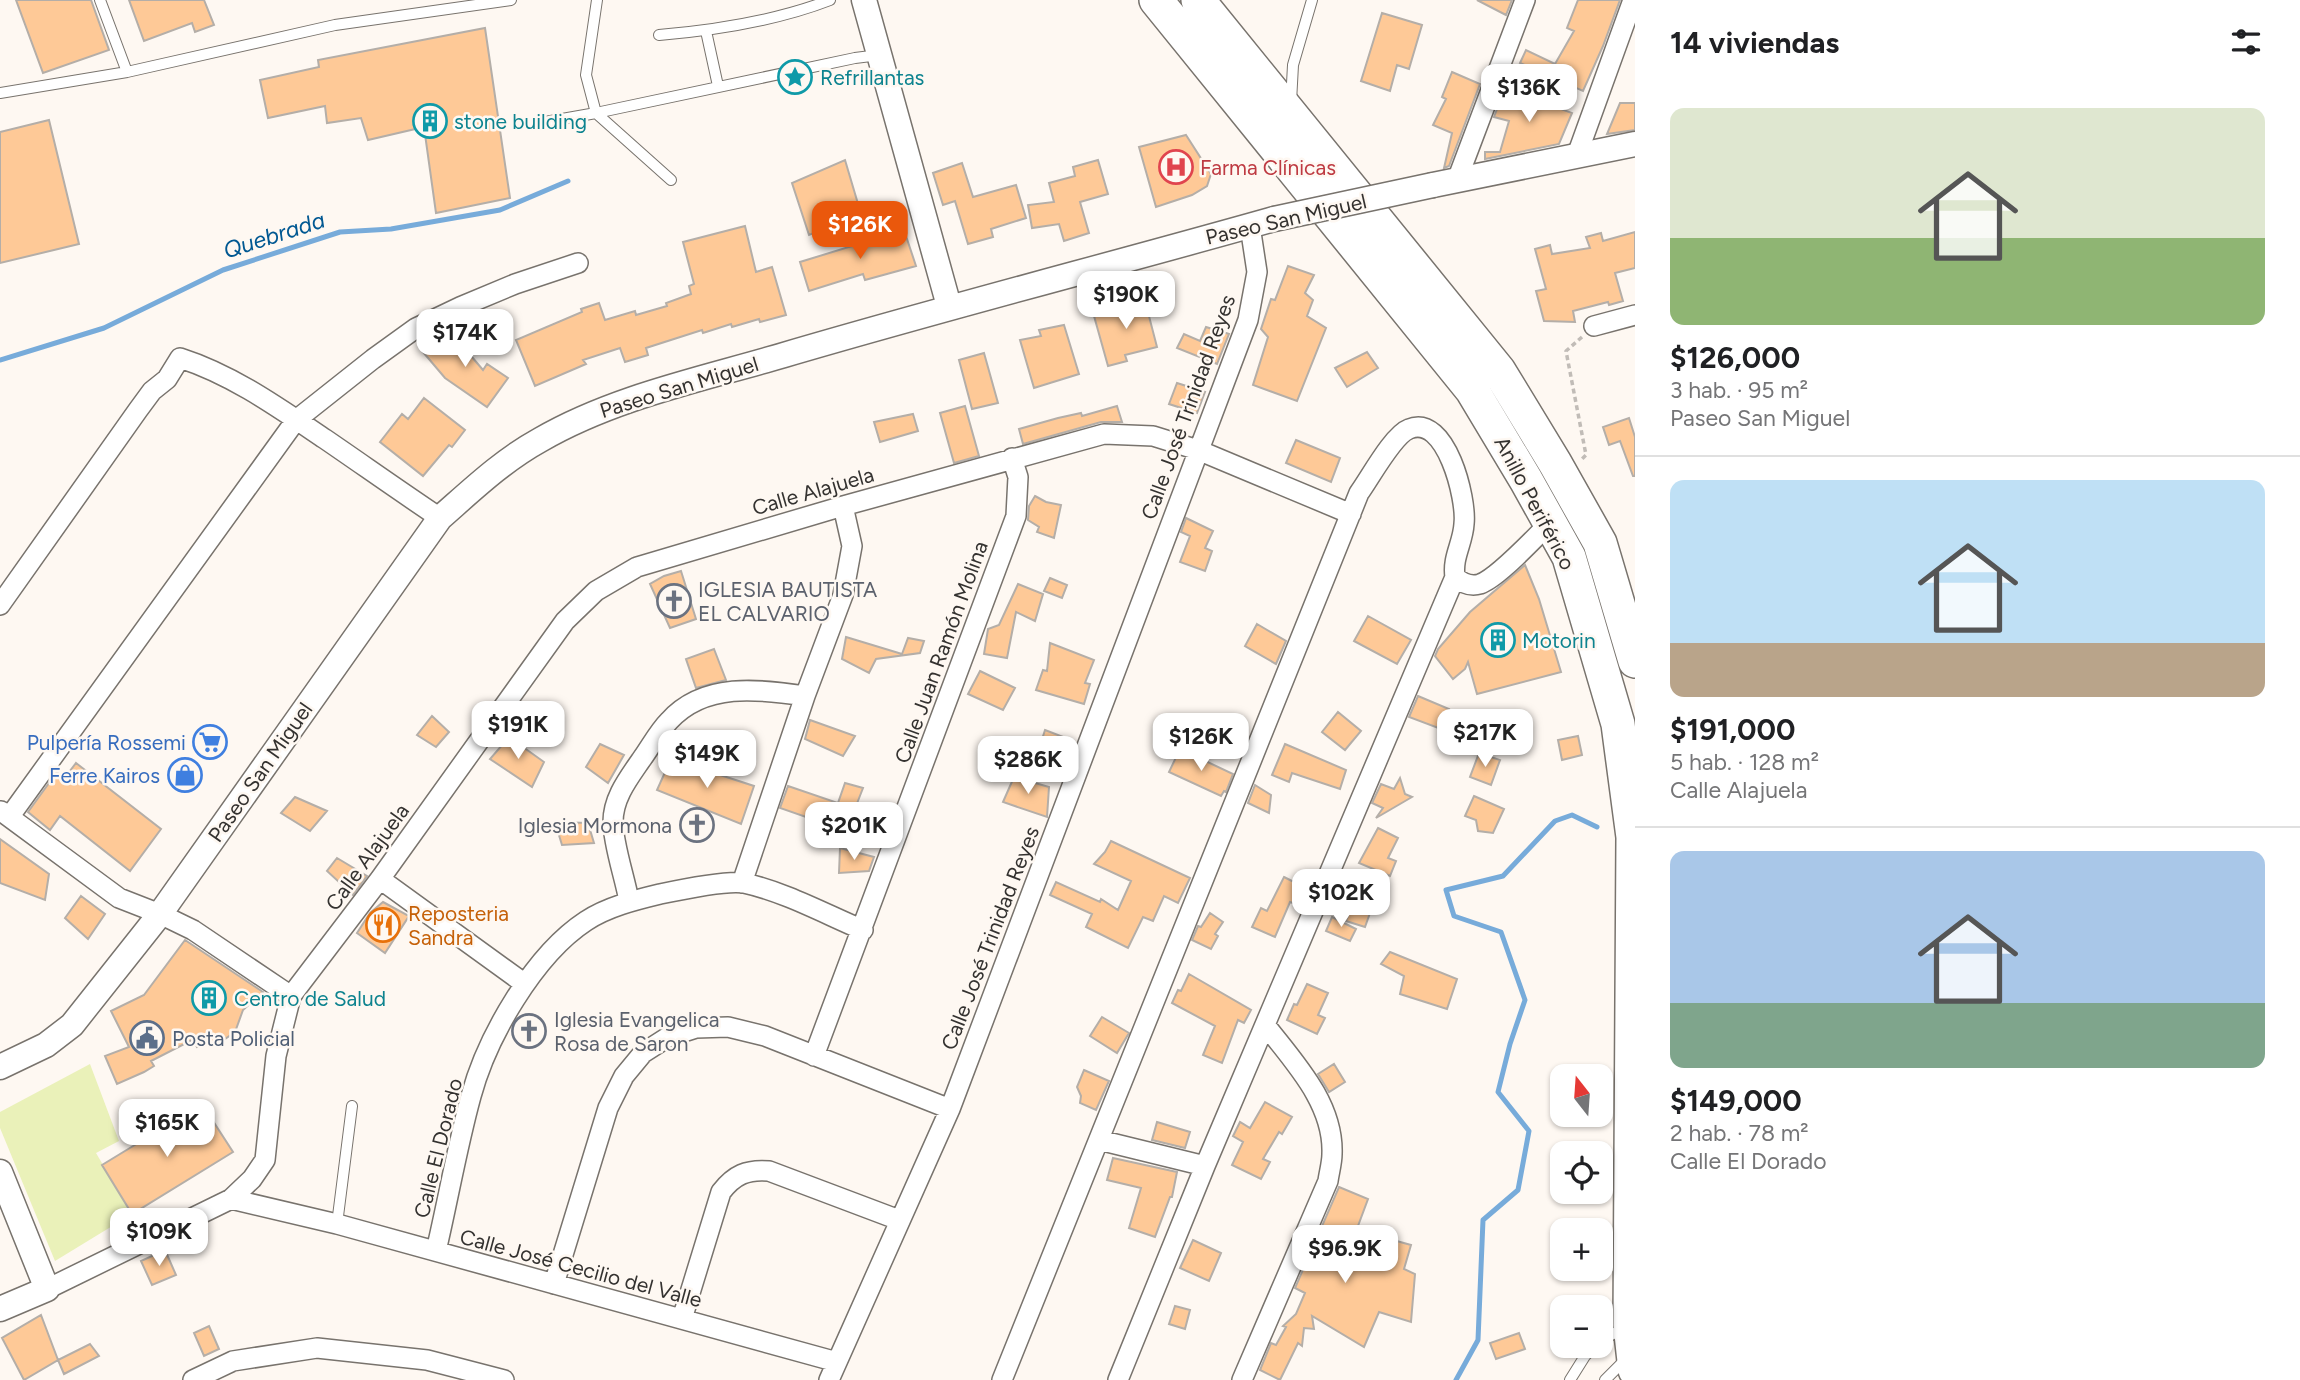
<!DOCTYPE html>
<html lang="es">
<head>
<meta charset="utf-8">
<style>
	:root { --surface:#fff; --page:#f2f2f2; --text:#202124; --muted:#757577; --line:#e0e0e0; --accent:#ea580c }
	body { margin:0; font-family:Figtree,sans-serif; background:var(--page); color:var(--text); height:100vh; display:flex; flex-direction:column; font-size:26px; white-space:nowrap }
	* { box-sizing:border-box; margin:0 }
	p { font-size:23px; color:var(--muted) }
	.icon { flex:none; width:38px; height:38px; fill:none; stroke:currentColor; stroke-width:2; stroke-linecap:round; stroke-linejoin:round }
	.map { position:relative; flex:1; overflow:hidden }
	.panel { display:flex; flex-direction:column; background:var(--surface); width:665px }
	.panel>* { flex:none }
	.needle { width:46px; rotate:343deg }
	.tools { position:absolute; left:1550px; top:1064px; display:grid; gap:14px }
	.tools a { display:grid; place-items:center; width:63px; height:63px; border-radius:14px; background:var(--surface); box-shadow:0 2px 5px #0004; font-size:35px }
	.price { position:absolute; translate:-50% -60px; padding:0 16px; border-radius:14px; background:#fff; color:#222; font-size:23px; line-height:46px; filter:drop-shadow(0 2px 4px #0008) }
	.price::after { content:''; position:absolute; left:50%; top:42px; width:21px; height:16px; margin-left:-10px; background:inherit; clip-path:polygon(0 0,100% 0,50% 100%) }
	.price.current { background:var(--accent); color:#fff }
	ul { padding:0; list-style:none }
	li { display:grid; align-content:center; gap:14px; height:371px; padding:0 35px }
	li+li { border-top:2px solid var(--line) }
	li span { display:grid; place-items:center; height:217px; border-radius:14px; color:#555 }
	li>.icon { margin-inline-start:auto }
	span .icon { width:126px; height:126px; fill:#fffc; stroke-width:1 }
	li b { font-size:30px }
	h2 { display:flex; justify-content:space-between; align-items:center; height:84px; padding:0 35px; font-size:30px }
	main { display:flex; flex:1; min-height:0 }
	.map>svg:first-child { display:block }
</style>
</head>
<body>
<main>
<div class="map">
<svg width="1635" height="1380" viewBox="0 0 1635 1380">
	<rect width="100%" height="100%" fill="#fef8f2"/>
	<path fill="#eaf1b9" d="M90,1064L119,1141L96,1153L132,1214L55,1261L0,1128V1112Z"/>
	<g fill="none" stroke-linecap="round" stroke-linejoin="round">
		<path stroke="#77abda" stroke-width="5" d="M0,360L104,328L223,270L340,232L391,229L500,210L568,181
			M1456,1380L1478,1340L1483,1220L1518,1190L1529,1131L1498,1092L1510,1044L1525,1000L1501,932L1454,916L1446,890L1503,876L1555,821L1572,815L1597,827"/>
	</g>
	<path fill="#fec997" stroke="#b4aea8" stroke-width="2" d="M16,0H91L109,50L43,73Z
		M129,0H204L214,25L195,32L192,23L144,41Z
		M1477,0H1512L1506,15Z
		M1578,0H1620L1603,46L1583,91L1520,63L1526,50L1555,64L1574,31L1567,28Z
		M1382,13L1422,25L1409,69L1397,65L1390,91L1361,81Z
		M485,28L510,198L436,213L424,127L368,140L361,118L327,123L325,106L268,118L260,80L319,67L318,60Z
		M1452,72L1480,84L1449,166L1444,168L1452,133L1433,125L1446,99L1442,97Z
		M1505,88L1572,113L1559,144L1485,159V152H1500L1509,121L1494,117Z
		M1620,103H1635V130L1607,134Z
		M49,120L79,244L0,263V132Z
		M1186,135L1211,174L1207,186L1192,195L1156,207L1139,147Z
		M845,160L861,214L809,235L792,183Z
		M1098,160L1108,194L1080,202L1089,233L1064,241L1059,224L1032,228L1028,205L1054,202L1049,183L1075,176L1073,167Z
		M962,163L973,197L1016,185L1026,218L991,229L993,237L968,244L955,201L943,205L933,173Z
		M745,226L756,272L772,267L786,315L760,322L759,319L732,327L731,324L703,333L702,330L646,348L648,355L625,362L620,348L583,360L586,364L535,386L516,340L582,312L581,309L599,303L605,320L635,311L636,315L667,306L666,303L691,294L689,286L694,284L683,242Z
		M904,230L916,266L865,280L863,274L809,291L800,262Z
		M1635,232V268L1615,273L1623,301L1609,305L1608,302L1573,311L1575,322L1544,321L1536,291L1546,289L1535,249L1550,245L1552,254L1590,248L1586,237L1601,233L1603,241Z
		M1288,266L1314,275L1305,293L1313,300L1307,316L1326,328L1297,401L1253,385L1268,337L1261,329L1271,299L1275,300Z
		M1144,297L1157,347L1125,355L1127,361L1108,366L1094,316L1120,310L1118,304Z
		M1064,325L1079,374L1034,388L1020,340L1041,336L1039,330Z
		M1206,327L1229,334L1217,364L1177,348L1184,334L1200,341Z
		M449,330L483,370L487,364L508,378L487,407L445,378L423,352Z
		M1367,352L1378,368L1347,387L1335,368Z
		M984,353L998,403L972,409L959,360Z
		M1177,383L1205,392L1197,413L1169,404Z
		M424,398L465,430L452,447L449,445L423,476L380,442L402,414L408,419Z
		M965,406L979,456L954,463L940,413Z
		M1117,406L1122,422H1101L1023,444L1019,429L1058,418L1081,413L1082,416Z
		M913,414L918,431L880,442L874,422Z
		M1629,418L1635,437V476H1633L1620,441L1609,445L1603,427Z
		M1296,440L1340,458L1331,482L1286,463Z
		M1035,496L1046,502L1061,505L1054,538L1037,532L1039,527L1028,520L1029,506Z
		M1186,518L1213,531L1205,548L1212,551L1205,571L1180,562L1190,536L1181,532Z
		M1525,565L1539,599L1561,672L1477,694L1468,662L1465,669L1453,679L1435,656L1438,649L1470,612Z
		M681,571L696,619L670,628L650,584L664,576Z
		M1050,578L1067,585L1062,598L1044,591Z
		M1018,584L1043,594L1035,621L1016,612L1007,658L984,654L988,629L999,625Z
		M1368,616L1411,640L1397,664L1354,641Z
		M1257,624L1286,641L1276,664L1245,646Z
		M846,637L902,654L908,638L924,641L920,653L876,659L869,673L842,659Z
		M1050,643L1094,660L1085,683L1090,684L1084,704L1036,690L1043,670L1047,671Z
		M714,649L726,680L696,688L686,659Z
		M980,671L1015,688L1003,710L968,694Z
		M1418,696L1449,709L1441,729L1409,717Z
		M1338,712L1361,731L1345,750L1322,732Z
		M432,716L449,732L436,747L417,735Z
		M810,720L855,736L843,756L805,739Z
		M1045,730L1066,738L1059,759L1038,752Z
		M1578,736L1582,755L1562,760L1558,740Z
		M509,737L544,762L532,787L490,759Z
		M600,744L624,755L608,783L586,767Z
		M1285,744L1346,770L1340,789L1292,773L1289,782L1272,775Z
		M1180,749L1233,774L1226,792L1224,791L1221,796L1169,772Z
		M1479,753L1500,760L1491,785L1470,777Z
		M671,759L754,786L741,824L657,790Z
		M76,763L161,829L130,871L60,816L50,830L28,812L57,772L63,780Z
		M1014,777L1049,787L1047,817L1003,802Z
		M1400,778L1405,794L1412,797L1376,818L1383,808L1372,803L1381,784L1394,789Z
		M845,783L863,788L856,806L838,803Z
		M1255,785L1271,795L1269,813L1248,803Z
		M788,786L838,803L829,825L780,808Z
		M1474,796L1504,809L1493,833L1478,831L1476,820L1465,816Z
		M295,797L327,811L310,831L281,813Z
		M555,822L588,823L594,843L562,845Z
		M1378,828L1398,838L1388,858L1396,861L1390,876L1359,863Z
		M0,839L49,874L45,900L0,883Z
		M1111,841L1190,878L1178,903L1164,896L1153,921L1143,917L1128,948L1086,927L1092,914L1050,895L1056,882L1100,902L1101,899L1118,910L1131,881L1094,864L1105,852Z
		M840,848L874,857L869,871L839,873Z
		M337,858L367,876L353,895L327,871Z
		M1284,877L1302,886L1293,903L1290,902L1275,937L1252,927L1261,908L1267,911Z
		M81,896L105,914L88,939L65,918Z
		M383,902L409,916L385,953L357,933L370,913Z
		M1351,907L1370,913L1365,927L1346,921Z
		M1210,913L1223,922L1215,934L1218,936L1211,949L1192,940L1198,926L1201,927Z
		M1332,917L1356,929L1350,941L1326,931Z
		M185,940L263,992L243,1010L235,1032L222,1041L197,1047L192,1040L151,1061L154,1066L144,1072L117,1084L105,1056L129,1047L111,1011L144,995Z
		M1390,952L1457,979L1447,1009L1400,994L1404,976L1381,964Z
		M1189,974L1251,1010L1244,1023L1238,1020L1222,1063L1203,1055L1215,1026L1172,1003L1178,990L1181,991Z
		M1307,984L1328,993L1318,1015L1325,1018L1317,1034L1287,1020L1294,1004L1297,1005Z
		M1102,1017L1129,1033L1117,1053L1090,1036Z
		M1334,1064L1345,1082L1329,1092L1318,1074Z
		M1084,1070L1109,1081L1096,1110L1080,1103L1081,1096L1077,1087Z
		M1265,1102L1292,1117L1282,1134L1279,1132L1263,1159L1270,1162L1261,1179L1232,1165L1243,1142L1233,1136L1240,1122L1250,1128Z
		M202,1104L233,1152L132,1214L102,1165Z
		M1157,1122L1190,1132L1185,1148L1152,1140Z
		M1113,1158L1177,1172L1172,1197H1170L1155,1237L1129,1228L1141,1188L1107,1180Z
		M1339,1187L1368,1199L1355,1234L1360,1237L1351,1257L1385,1265L1393,1240L1411,1245L1404,1269L1415,1274L1411,1322L1379,1312L1364,1347L1312,1316L1314,1329L1304,1328L1302,1346L1298,1343L1280,1380L1260,1370L1271,1343L1276,1345L1286,1327L1283,1326L1296,1314L1305,1293L1295,1288Z
		M1193,1240L1221,1253L1209,1281L1180,1268Z
		M165,1250L176,1275L152,1285L141,1261Z
		M1175,1306L1190,1310L1185,1329L1169,1324Z
		M41,1315L58,1360L24,1380L2,1338Z
		M209,1326L219,1349L204,1356L194,1333Z
		M1519,1333L1525,1349L1496,1359L1490,1343Z
		M90,1344L99,1356L64,1374L58,1360Z"/>
	<g fill="none" stroke-linecap="round" stroke-linejoin="round">
		<g stroke="#78736d" stroke-width="12">
			<path id="service" d="M100,0L127,72
				M597,0L586,75L596,113L671,180
				M706,31L718,86
				M659,35C717,30 776,21 830,0
				M0,93L127,72L335,25L511,0
				M1291,102L1293,65L1312,0
				M545,122L596,113L855,58L879,55
				M337,1224L352,1106
				M1601,1341L1625,1327
				M1570,1380L1585,1356L1595,1346
				M1605,1380L1625,1360"/>
		</g>
		<g stroke="#78736d" stroke-width="22">
			<path id="minor" d="M1577,155L1633,0
				M1457,180L1525,0
				M1594,326L1635,315
				M0,605L138,410L152,391L167,379L180,358C233,375 279,408 325,439C363,465 401,492 440,518
				M1,811L119,898L160,914L193,930L291,996
				M10,816L296,420L373,359L416,328L460,307L515,284L578,263
				M380,879L525,984
				M742,883L805,696L843,595L852,546L843,506
				M629,901C625,878 613,844 613,822C613,798 628,779 641,760C650,748 658,732 669,721C704,682 759,689 805,696
				M814,1056L1016,516L1018,477L1012,458
				M1099,1140L1205,1166
				M231,1199L337,1224L837,1362
				M436,1251C448,1200 457,1147 471,1096C487,1037 534,955 586,921C607,907 635,900 660,894C679,890 727,880 744,883C785,892 825,914 863,930
				M554,1284L608,1108L624,1076L643,1053L668,1037L696,1028L728,1027L765,1036L950,1109
				M47,1289L231,1199L252,1179L265,1160L276,1056L291,996L380,879L565,621L596,591L637,567L843,506L1104,434L1153,436L1198,450L1351,514
				M682,1319L721,1192C734,1175 747,1169 769,1171L899,1220
				M193,1380L233,1361L317,1348L427,1360L504,1380
				M829,1380L950,1109L1248,320L1257,272L1250,226
				M1002,1380L1359,493C1370,478 1393,435 1409,429C1446,413 1467,499 1464,524C1463,543 1452,557 1455,577C1462,583 1470,587 1480,584C1498,578 1535,537 1550,523
				M1118,1380L1205,1166L1455,577
				M1242,1380L1328,1181C1329,1173 1332,1163 1332,1154C1334,1104 1295,1063 1266,1026"/>
		</g>
		<g stroke="#78736d" stroke-width="27">
			<path id="tertiary" d="M864,0L949,306
				M1433,185L1635,144
				M0,1067L46,1045L72,1025L160,914L440,518C472,490 502,461 540,440C614,397 703,379 784,355C947,307 1111,265 1274,219
				M0,1172L47,1289L0,1309"/>
		</g>
		<g stroke="#78736d" stroke-width="36">
			<path id="trunk" d="M1156,0L1472,390L1526,480L1569,557L1618,724L1633,837L1630,1325L1635,1370
				M1198,0L1499,371L1555,463L1600,543L1635,661"/>
		</g>
		<path stroke="#c1bcb7" stroke-width="3.5" stroke-dasharray="5 3.5" stroke-linecap="butt" d="M1582,337L1566,351L1586,455L1582,459"/>
		<use href="#service" stroke="#fff" stroke-width="10"/>
		<use href="#minor" stroke="#fff" stroke-width="19"/>
		<use href="#tertiary" stroke="#fff" stroke-width="24"/>
		<use href="#trunk" stroke="#fff" stroke-width="33"/>
		<g stroke="#78736d" stroke-width="27" stroke-linecap="butt">
			<path id="tertiary-bridge" d="M1274,219L1433,185"/>
		</g>
		<use href="#tertiary-bridge" stroke="#fff" stroke-width="24"/>
	</g>
	<defs>
		<g id="sight-ring" transform="scale(1.75)"><circle r="9.5" fill="#fef8f2" stroke="#0f9aa8" stroke-width="1.5"/><path d="M0-6L1.8-2.2L6-1.7L2.9 1.2L3.7 5.4L0 3.3L-3.7 5.4L-2.9 1.2L-6-1.7L-1.8-2.2Z" fill="#0f9aa8"/></g>
		<g id="building-ring" transform="scale(1.75)"><circle r="9.5" fill="#fef8f2" stroke="#0f9aa8" stroke-width="1.5"/><path d="M-4-6H4V6H1V3H-1V6H-4ZM-2.5-4.3h1.7v1.8h-1.7ZM.8-4.3h1.7v1.8H.8ZM-2.5-1h1.7V.8h-1.7ZM.8-1h1.7V.8H.8Z" fill="#0f9aa8"/></g>
		<g id="hospital-ring" transform="scale(1.75)"><circle r="9.5" fill="#fef8f2" stroke="#e0444e" stroke-width="1.5"/><path d="M-5-5h3v3.5h4V-5h3V5h-3V1.5h-4V5h-3Z" fill="#e0444e"/></g>
		<g id="church-ring" transform="scale(1.75)"><circle r="9.5" fill="#fef8f2" stroke="#6b7280" stroke-width="1.5"/><path d="M-1.2-6h2.4v3.5h3.3v2.4h-3.3V6h-2.4V-.1h-3.3v-2.4h3.3Z" fill="#6b7280"/></g>
		<g id="supermarket-ring" transform="scale(1.75)"><circle r="9.5" fill="#fef8f2" stroke="#3f7fe0" stroke-width="1.5"/><path d="M-6-5.5h2.5l.6 2H6L4.5 2H-2.5L-4.4-4H-6ZM-1.5 3.2a1.3 1.3 0 1 0 .1 0ZM3 3.2a1.3 1.3 0 1 0 .1 0Z" fill="#3f7fe0"/></g>
		<g id="shop-ring" transform="scale(1.75)"><circle r="9.5" fill="#fef8f2" stroke="#3f7fe0" stroke-width="1.5"/><path d="M-5-2.5h2.3a2.7 3.5 0 0 1 5.4 0H5L5.5 6h-11ZM-1.5-2.5h3a1.5 2.3 0 0 0-3 0Z" fill="#3f7fe0"/></g>
		<g id="restaurant-ring" transform="scale(1.75)"><circle r="9.5" fill="#fef8f2" stroke="#e8710a" stroke-width="1.5"/><path d="M-5-6h1v4h1v-4h1v4h1v-4h1v5L-1.5 .5V6h-2V.5L-5-1ZM5-6V6H3V1.5H1.5Q1.5-4 5-6Z" fill="#e8710a"/></g>
		<g id="civic-ring" transform="scale(1.75)"><circle r="9.5" fill="#fef8f2" stroke="#5c6f8a" stroke-width="1.5"/><path d="M-.6-6.5H3V-4.5H.6V-3L4-1V1h2V6H-6V1h2V-1L-.6-3ZM-1.2 2.5V6h2.4V2.5Z" fill="#5c6f8a"/></g>
	</defs>
	<g fill-rule="evenodd">
		<use href="#sight-ring" x="795" y="77"/>
		<use href="#building-ring" x="430" y="121"/>
		<use href="#hospital-ring" x="1176" y="167"/>
		<use href="#church-ring" x="674" y="601"/>
		<use href="#building-ring" x="1498" y="640"/>
		<use href="#supermarket-ring" x="210" y="742"/>
		<use href="#shop-ring" x="185" y="775"/>
		<use href="#church-ring" x="697" y="825"/>
		<use href="#restaurant-ring" x="383" y="925"/>
		<use href="#building-ring" x="209" y="998"/>
		<use href="#church-ring" x="529" y="1031"/>
		<use href="#civic-ring" x="147" y="1038"/>
	</g>
	<g text-anchor="middle" dominant-baseline="central" stroke-width="5" stroke-linejoin="round" paint-order="stroke">
		<g font-size="21" fill="#0d838f" stroke="#fef8f2" text-anchor="start">
			<text x="820" y="77">Refrillantas</text>
			<text x="454" y="121">stone building</text>
			<text x="1522" y="640">Motorin</text>
			<text x="234" y="998">Centro de Salud</text>
		</g>
		<g font-size="21" fill="#be3a42" stroke="#fef8f2" text-anchor="start">
			<text x="1200" y="167">Farma Clínicas</text>
		</g>
		<g font-size="21" fill="#343230" stroke="#fef8f2">
			<text transform="translate(1286 219) rotate(-13)">Paseo San Miguel</text>
			<text transform="translate(679 387) rotate(-17)">Paseo San Miguel</text>
			<text transform="translate(1188 407) rotate(-70)">Calle José Trinidad Reyes</text>
			<text transform="translate(813 491) rotate(-16)">Calle Alajuela</text>
			<text transform="translate(1535 503) rotate(62)">Anillo Periférico</text>
			<text transform="translate(941 652) rotate(-70)">Calle Juan Ramón Molina</text>
			<text transform="translate(260 772) rotate(-55)">Paseo San Miguel</text>
			<text transform="translate(367 857) rotate(-54)">Calle Alajuela</text>
			<text transform="translate(990 938) rotate(-69)">Calle José Trinidad Reyes</text>
			<text transform="translate(438 1148) rotate(-76)">Calle El Dorado</text>
			<text transform="translate(581 1268) rotate(15)">Calle José Cecilio del Valle</text>
		</g>
		<g font-size="21" fill="#5b616d" stroke="#fef8f2" text-anchor="start">
			<text x="698" y="589">IGLESIA BAUTISTA<tspan x="698" dy="24">EL CALVARIO</tspan></text>
			<text x="672" y="825" text-anchor="end">Iglesia Mormona</text>
			<text x="554" y="1019">Iglesia Evangelica<tspan x="554" dy="24">Rosa de Saron</tspan></text>
		</g>
		<g font-size="21" fill="#366cbe" stroke="#fef8f2" text-anchor="end">
			<text x="186" y="742">Pulpería Rossemi</text>
			<text x="160" y="775">Ferre Kairos</text>
		</g>
		<g font-size="21" fill="#c56008" stroke="#fef8f2" text-anchor="start">
			<text x="408" y="913">Reposteria<tspan x="408" dy="24">Sandra</tspan></text>
		</g>
		<g font-size="21" fill="#4e5e75" stroke="#fef8f2" text-anchor="start">
			<text x="172" y="1038">Posta Policial</text>
		</g>
		<g font-size="23" font-style="italic" fill="#005892" stroke="#fef8f2">
			<text transform="translate(274 235) rotate(-18)">Quebrada</text>
		</g>
	</g>
</svg>
<div class="tools">
<a><svg class="needle" viewBox="-14 -14 28 28"><path d="M0-13l5 13h-10z" fill="#e53935"/><path d="M0 13l5-13h-10z" fill="#757577"/></svg></a>
<a><svg class="icon" aria-label="locate" viewBox="0 0 24 24"><circle cx="12" cy="12" r="6"/><path d="M12 2v4M12 18v4M2 12h4M18 12h4"/></svg></a>
<a>+</a>
<a>−</a>
</div>
<b class="price" style="left:1529px;top:124px">$136K</b>
<b class="price current" style="left:860px;top:261px">$126K</b>
<b class="price" style="left:1126px;top:331px">$190K</b>
<b class="price" style="left:465px;top:369px">$174K</b>
<b class="price" style="left:518px;top:761px">$191K</b>
<b class="price" style="left:1485px;top:769px">$217K</b>
<b class="price" style="left:1201px;top:773px">$126K</b>
<b class="price" style="left:707px;top:790px">$149K</b>
<b class="price" style="left:1028px;top:796px">$286K</b>
<b class="price" style="left:854px;top:862px">$201K</b>
<b class="price" style="left:1341px;top:929px">$102K</b>
<b class="price" style="left:167px;top:1159px">$165K</b>
<b class="price" style="left:159px;top:1268px">$109K</b>
<b class="price" style="left:1345px;top:1285px">$96.9K</b>
</div>
<section class="panel">
<h2>14 viviendas<svg class="icon" aria-label="filters" viewBox="0 0 24 24"><path d="M4 7h16M4 17h16"/><circle cx="9" cy="7" r="2"/><circle cx="15" cy="17" r="2"/></svg></h2>
<ul>
<li><span style="background:linear-gradient(#dfe7d0 60%,#8fb573 0)"><svg class="icon" aria-label="home" viewBox="0 0 24 24"><path d="M3 11l9-7 9 7M6 9v11h12V9"/></svg></span><div><b>$126,000</b><p>3 hab. · 95 m²</p><p>Paseo San Miguel</p></div></li>
<li><span style="background:linear-gradient(#bfe0f5 75%,#b9a48a 0)"><svg class="icon" aria-label="home" viewBox="0 0 24 24"><path d="M3 11l9-7 9 7M6 9v11h12V9"/></svg></span><div><b>$191,000</b><p>5 hab. · 128 m²</p><p>Calle Alajuela</p></div></li>
<li><span style="background:linear-gradient(#a9c7e8 70%,#7fa58c 0)"><svg class="icon" aria-label="home" viewBox="0 0 24 24"><path d="M3 11l9-7 9 7M6 9v11h12V9"/></svg></span><div><b>$149,000</b><p>2 hab. · 78 m²</p><p>Calle El Dorado</p></div></li>
</ul>
</section>
</main>
</body>
</html>
